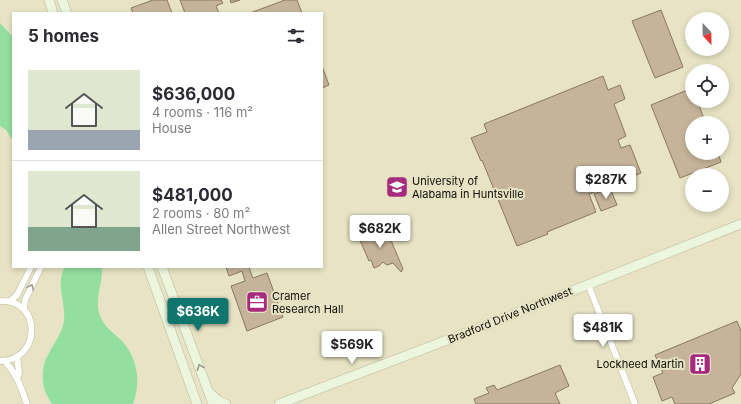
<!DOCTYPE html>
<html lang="en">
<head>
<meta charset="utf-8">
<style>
	:root { --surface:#fff; --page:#f2f2f3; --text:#2b2b33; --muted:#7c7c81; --line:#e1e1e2; --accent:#0f766e }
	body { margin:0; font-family:Inter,sans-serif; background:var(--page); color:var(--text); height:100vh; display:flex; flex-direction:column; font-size:15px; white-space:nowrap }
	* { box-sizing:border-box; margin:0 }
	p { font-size:13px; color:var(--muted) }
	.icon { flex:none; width:22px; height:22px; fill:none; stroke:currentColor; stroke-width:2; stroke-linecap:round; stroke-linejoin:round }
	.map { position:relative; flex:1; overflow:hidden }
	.drawer { position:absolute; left:12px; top:12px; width:311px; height:256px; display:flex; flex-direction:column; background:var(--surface); border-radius:0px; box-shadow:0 2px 6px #0003 }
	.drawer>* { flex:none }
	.needle { width:26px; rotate:158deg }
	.fabs { position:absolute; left:685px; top:12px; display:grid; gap:8px }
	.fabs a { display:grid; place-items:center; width:44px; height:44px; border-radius:50%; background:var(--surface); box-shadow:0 2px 6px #0003; font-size:20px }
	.price { position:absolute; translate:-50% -34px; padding:0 9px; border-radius:4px; background:#fff; color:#222; font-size:13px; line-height:26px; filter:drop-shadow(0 1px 2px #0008) }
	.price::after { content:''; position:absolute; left:50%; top:24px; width:12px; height:9px; margin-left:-6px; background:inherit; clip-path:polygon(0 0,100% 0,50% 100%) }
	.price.current { background:var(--accent); color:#fff }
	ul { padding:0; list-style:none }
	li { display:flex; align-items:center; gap:12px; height:100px; padding:0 16px }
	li+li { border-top:1px solid var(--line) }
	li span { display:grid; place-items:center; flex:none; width:112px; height:80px; border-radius:0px; color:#555 }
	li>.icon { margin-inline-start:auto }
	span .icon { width:48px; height:48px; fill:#fffc; stroke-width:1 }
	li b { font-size:17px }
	h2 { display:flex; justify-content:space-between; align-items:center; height:48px; padding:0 16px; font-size:17px }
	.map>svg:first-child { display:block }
</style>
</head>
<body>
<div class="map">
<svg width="741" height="404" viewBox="0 0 741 404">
	<rect width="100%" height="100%" fill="#e7e3c4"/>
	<path fill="#93df9f" d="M0,23L13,37V141L6,130L0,126Z
		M65,267H102C103,282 95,298 99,313C104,328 112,331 122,341C138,359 141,382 133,404H52C45,393 42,385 43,372C44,353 61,340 64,321C66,303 55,283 65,267Z"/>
	<path fill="#c6b49a" stroke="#88785f" d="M153,0H167L172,13H133L131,8Z
		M180,0H221L223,3L216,6L219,13H185Z
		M230,0H240L231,3Z
		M285,0H297L302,13H250Z
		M661,10L683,67L655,78L632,21Z
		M322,66L329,85L322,88Z
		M603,76L608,90L620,85L625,99L614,104L626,136L618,140L621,148L630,145L641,173L589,194L596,212L547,232L548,234L517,246L482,160L481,161L471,138L487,132L484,124Z
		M692,88V101H697L706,123H692V153H718L721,162L680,178L651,105Z
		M610,188L617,205L601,211L594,194Z
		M385,226L403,269L401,272L393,263L387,265L383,262L379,266L374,268L371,260L369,261L359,238Z
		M226,267H253L249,268L253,278L267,273L283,317L247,331L231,286L245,281L242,271L229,276Z
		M737,321L741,331V374L732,388L735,393L709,404H675L672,397L662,401L653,377L663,373L655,355Z
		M560,365L569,386L555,393L560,404H476L474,399L489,393L486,388L494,385L497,390Z"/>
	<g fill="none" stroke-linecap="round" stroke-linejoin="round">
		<g stroke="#bdb99b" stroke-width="7">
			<path id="minor" d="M588,284L635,404
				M0,301C42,298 42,361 0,361
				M10,301L17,295L31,267
				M24,309L25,300L41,267
				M17,357L19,372L18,377
				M5,361C17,375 21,387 27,404"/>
		</g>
		<g stroke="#bdb99b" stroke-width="10">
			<path id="secondary" d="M49,0L53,13
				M62,0L67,13
				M148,267L197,404
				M162,267L213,404
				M210,393L219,401L226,404
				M279,404L471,331L741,224"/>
		</g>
		<use href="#minor" stroke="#fff" stroke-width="6"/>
		<use href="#secondary" stroke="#ecf5dd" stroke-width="9"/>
	</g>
	<defs><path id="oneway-chevron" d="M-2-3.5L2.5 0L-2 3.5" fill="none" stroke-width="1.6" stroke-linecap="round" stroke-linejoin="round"/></defs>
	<use stroke="#9f9e9b" href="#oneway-chevron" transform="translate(31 287) rotate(-65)"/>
	<use stroke="#949886" href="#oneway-chevron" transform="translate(200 367) rotate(-111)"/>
	<defs>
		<g id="university-square" transform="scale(1.15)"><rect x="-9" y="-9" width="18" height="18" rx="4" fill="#a62a7d" stroke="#e7e3c4"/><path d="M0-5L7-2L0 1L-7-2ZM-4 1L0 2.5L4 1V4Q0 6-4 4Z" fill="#fff"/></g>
		<g id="office-square" transform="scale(1.15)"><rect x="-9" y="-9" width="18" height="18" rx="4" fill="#a62a7d" stroke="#e7e3c4"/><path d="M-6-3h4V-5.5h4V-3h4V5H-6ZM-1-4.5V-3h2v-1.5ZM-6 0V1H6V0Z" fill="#fff"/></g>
		<g id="building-square" transform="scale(1.15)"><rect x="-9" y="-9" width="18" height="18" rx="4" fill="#a62a7d" stroke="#e7e3c4"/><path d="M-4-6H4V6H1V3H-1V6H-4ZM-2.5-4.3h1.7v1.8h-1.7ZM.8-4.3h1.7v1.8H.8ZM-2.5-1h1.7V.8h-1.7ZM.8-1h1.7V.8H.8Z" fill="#fff"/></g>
	</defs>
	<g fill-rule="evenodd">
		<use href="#university-square" x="397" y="187"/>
		<use href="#office-square" x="257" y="302"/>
		<use href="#building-square" x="700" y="364"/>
	</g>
	<g text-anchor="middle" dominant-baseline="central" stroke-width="4" stroke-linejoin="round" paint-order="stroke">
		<g font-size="11" fill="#0f0d04" stroke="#e7e3c4" text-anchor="start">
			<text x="412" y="181">University of<tspan x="412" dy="13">Alabama in Huntsville</tspan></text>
			<text x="272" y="296">Cramer<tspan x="272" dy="13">Research Hall</tspan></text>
			<text x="684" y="364" text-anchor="end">Lockheed Martin</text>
		</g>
		<g font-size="11" fill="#0f0d04" stroke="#e7e3c4">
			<text transform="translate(510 315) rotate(-22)">Bradford Drive Northwest</text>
		</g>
	</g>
</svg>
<div class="fabs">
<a><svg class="needle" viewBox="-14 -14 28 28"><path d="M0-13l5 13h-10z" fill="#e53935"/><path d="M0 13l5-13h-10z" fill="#7c7c81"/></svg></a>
<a><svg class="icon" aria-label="locate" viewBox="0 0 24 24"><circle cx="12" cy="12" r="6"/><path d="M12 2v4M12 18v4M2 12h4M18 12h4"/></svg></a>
<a>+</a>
<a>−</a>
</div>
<b class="price" style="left:606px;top:200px">$287K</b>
<b class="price" style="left:380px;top:249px">$682K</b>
<b class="price current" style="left:198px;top:332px">$636K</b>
<b class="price" style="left:603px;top:348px">$481K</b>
<b class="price" style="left:352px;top:365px">$569K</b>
<section class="drawer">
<h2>5 homes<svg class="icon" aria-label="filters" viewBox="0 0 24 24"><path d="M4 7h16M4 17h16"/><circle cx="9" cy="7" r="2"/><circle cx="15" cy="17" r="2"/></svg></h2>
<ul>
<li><span style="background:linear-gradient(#dfe7d0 75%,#9aa5b1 0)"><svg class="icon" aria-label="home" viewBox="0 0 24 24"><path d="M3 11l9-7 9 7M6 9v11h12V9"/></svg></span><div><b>$636,000</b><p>4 rooms · 116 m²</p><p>House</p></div></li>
<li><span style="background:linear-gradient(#dfe7d0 70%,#7fa58c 0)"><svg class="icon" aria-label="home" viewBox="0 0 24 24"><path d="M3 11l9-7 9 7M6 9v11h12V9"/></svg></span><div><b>$481,000</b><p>2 rooms · 80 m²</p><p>Allen Street Northwest</p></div></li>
</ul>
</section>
</div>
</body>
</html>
